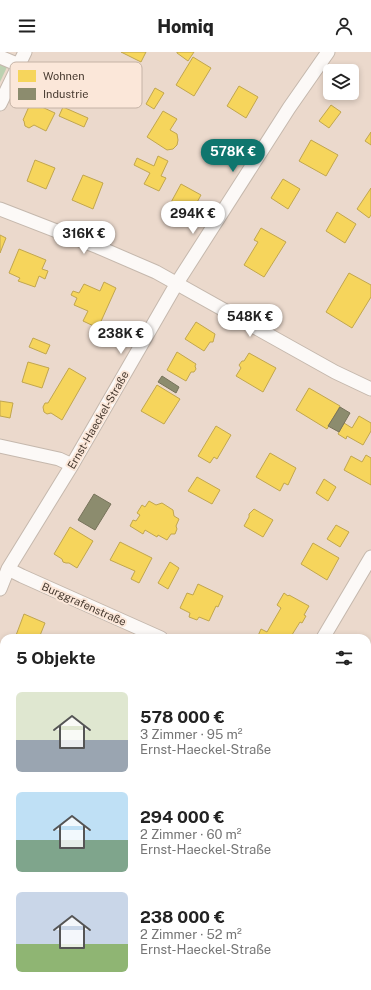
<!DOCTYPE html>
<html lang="de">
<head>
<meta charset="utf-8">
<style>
	:root { --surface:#fff; --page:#f2f2f2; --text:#222; --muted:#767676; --accent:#0f766e }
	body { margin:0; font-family:"Public Sans",sans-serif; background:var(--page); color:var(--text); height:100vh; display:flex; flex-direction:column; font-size:15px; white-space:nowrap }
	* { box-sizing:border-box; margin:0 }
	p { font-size:13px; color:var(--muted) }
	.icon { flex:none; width:22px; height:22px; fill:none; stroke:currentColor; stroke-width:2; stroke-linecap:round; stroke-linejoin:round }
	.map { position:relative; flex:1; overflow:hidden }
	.panel { position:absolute; left:0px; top:582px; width:371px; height:356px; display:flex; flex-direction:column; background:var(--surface); border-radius:12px 12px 0 0; box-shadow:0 2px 6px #0003 }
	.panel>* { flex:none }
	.fabs { position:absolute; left:323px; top:12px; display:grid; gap:8px }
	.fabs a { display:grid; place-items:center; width:36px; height:36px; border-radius:6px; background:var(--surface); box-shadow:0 2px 6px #0003; font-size:20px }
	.price { position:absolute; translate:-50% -34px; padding:0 9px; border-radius:14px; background:#fff; color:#222; font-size:13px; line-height:26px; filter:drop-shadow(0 1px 2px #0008) }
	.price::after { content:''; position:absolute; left:50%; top:24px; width:12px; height:9px; margin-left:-6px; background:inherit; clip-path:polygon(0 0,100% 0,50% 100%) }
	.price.selected { background:var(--accent); color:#fff }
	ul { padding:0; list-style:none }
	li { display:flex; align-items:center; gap:12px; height:100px; padding:0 16px }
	li span { display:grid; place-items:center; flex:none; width:112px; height:80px; border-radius:6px; color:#555 }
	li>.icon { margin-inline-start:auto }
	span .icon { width:48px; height:48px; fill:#fffc; stroke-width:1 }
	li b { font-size:17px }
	h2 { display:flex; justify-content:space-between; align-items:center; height:48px; padding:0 16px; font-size:17px }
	header { display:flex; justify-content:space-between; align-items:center; height:52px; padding:0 16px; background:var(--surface); font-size:18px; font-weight:800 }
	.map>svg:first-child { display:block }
</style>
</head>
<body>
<header><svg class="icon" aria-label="menu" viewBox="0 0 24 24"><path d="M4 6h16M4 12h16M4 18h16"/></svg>Homiq<svg class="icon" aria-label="person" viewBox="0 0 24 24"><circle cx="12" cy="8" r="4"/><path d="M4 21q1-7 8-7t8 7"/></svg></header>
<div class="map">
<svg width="371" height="938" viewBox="0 0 371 938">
	<rect width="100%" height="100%" fill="#ebd9cc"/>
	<path fill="#bcd1b1" d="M0,11L8,13L0,30Z"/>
	<path fill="#f6d55c" stroke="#c1a64e" d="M121,0H146L141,10Z
		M177,0H194L188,9L177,1Z
		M193,5L211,16L194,44L176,33Z
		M239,34L258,45L246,66L227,54Z
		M155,36L164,41L154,57L146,52Z
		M31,50L55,61L46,79L34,73L29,76L25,74L24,69L23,68Z
		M331,53L341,60L329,76L319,69Z
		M63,55L88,66L84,75L59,64Z
		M163,59L177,67L170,78L177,82L178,88L177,93L173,97L167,98L147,85Z
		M371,80V93L365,89Z
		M311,88L338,103L326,124L299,109Z
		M158,104L168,109L161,124L166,126L159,139L144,132L150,121L134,113L137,106L154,114Z
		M35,108L55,116L46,137L27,129Z
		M83,123L103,131L93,157L72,148Z
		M283,127L300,137L288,157L271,146Z
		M181,132L201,143L189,165L169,154Z
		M371,136V163L369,166L357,157Z
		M337,160L356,172L345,191L326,179Z
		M261,176L286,190L264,225L244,213L258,190L254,188Z
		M0,183L6,186L0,201Z
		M19,197L46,208L42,217L48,219L45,227L39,224L35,235L18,229L20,226L9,221Z
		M349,221L371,233V245L352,276L326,260Z
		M104,230L116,236L98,276L83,269L88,259L74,253L77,246L71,243L73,239L79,241L84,232L100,239Z
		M196,270L215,282L213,290H210L204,299L185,287Z
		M33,286L50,293L46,302L29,295Z
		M177,300L196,312L195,314L196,317L194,320H191L186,329L167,318Z
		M249,301L276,316L263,340L236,324L241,316L239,313L242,309H244Z
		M28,310L49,316L42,336L22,330Z
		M69,316L86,326L62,368L51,361L47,362L44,360L43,355L45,351H48Z
		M157,333L180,347L164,372L141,359Z
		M309,336L340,354L327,377L296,358Z
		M0,349L13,351L10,366L0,364Z
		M359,364L371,371V379L363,393L347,384L346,387L338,382L344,371L352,376Z
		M216,374L231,383L217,407L214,405L210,411L198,404Z
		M270,401L296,416L288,433L284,431L280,439L256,425Z
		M366,403L371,406V433L344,418L351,404L362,410Z
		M197,425L220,438L212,452L188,439Z
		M324,427L336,435L328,449L316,441Z
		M149,449L156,453L162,451L173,458L174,464L179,467L176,474L177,477L175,482H171L167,488L158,483L157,485L145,478L143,482L130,474L133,468L136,469L140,463L137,461L142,453L145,455Z
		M254,457L273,468L263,485L244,474L249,465V462Z
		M336,473L349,480L340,495L327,487Z
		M70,475L93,489L77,516L69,511H66L63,510L62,507L54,502Z
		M120,490L152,506L139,531L131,527L135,519L110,508Z
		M313,491L339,506L327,528L301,512Z
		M170,510L179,516L168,537L158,531Z
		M198,532L223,544L218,555L216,554L209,569L199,565L197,568L189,565L190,561L180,556L187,541L193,543Z
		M284,541L288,544L289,543L309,554L304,563L306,564L302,571L300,570L290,586H257L261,577L267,580L281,556L277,553Z
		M24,562L45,571L39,586H15Z
		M368,729L371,731V759L367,758Z
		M367,831L371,833V859L367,856Z
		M371,898V909L367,906Z
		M30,934H55L53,938H34L29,936Z"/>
	<path fill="#8c8c6e" stroke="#77735b" d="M162,324L179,335L176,341L158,330Z
		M340,355L350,361L339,380L328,374Z
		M94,442L111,452L95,478L78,468Z"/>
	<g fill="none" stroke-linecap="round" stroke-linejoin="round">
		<g stroke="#c5b8ad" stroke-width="15">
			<path id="street" d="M0,5L19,13
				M0,52L25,0
				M0,157L98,195L156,220L335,320L371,337
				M0,394L59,407L72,413
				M8,517L22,524L161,586
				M0,537L8,517L72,413L177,231L289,56L328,0
				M323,586L371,505
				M367,688L371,691
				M169,938L171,934"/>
		</g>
		<use href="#street" stroke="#fcf9f7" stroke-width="13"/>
	</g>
	<g text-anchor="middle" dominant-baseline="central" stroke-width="4" stroke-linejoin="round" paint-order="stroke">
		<g font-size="11" fill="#46392f" stroke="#fbe7d9">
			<text transform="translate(98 368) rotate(-60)">Ernst-Haeckel-Straße</text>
			<text transform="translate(84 552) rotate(24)">Burggrafenstraße</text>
		</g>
	</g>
	<rect x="10" y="10" width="132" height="46" rx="6" fill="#fbe7d9" stroke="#c5b3a6" stroke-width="1"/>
	<rect x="18" y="18" width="18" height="12" fill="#f6d55c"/>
	<rect x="18" y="36" width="18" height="12" fill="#8c8c6e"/>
	<g font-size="11" fill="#46392f">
		<text x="43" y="28">Wohnen</text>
		<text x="43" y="46">Industrie</text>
	</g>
</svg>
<div class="fabs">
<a><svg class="icon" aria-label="layers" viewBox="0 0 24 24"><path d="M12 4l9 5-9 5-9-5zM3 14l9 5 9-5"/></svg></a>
</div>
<b class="price selected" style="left:233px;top:121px">578K €</b>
<b class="price" style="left:193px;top:183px">294K €</b>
<b class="price" style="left:84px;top:203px">316K €</b>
<b class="price" style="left:250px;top:286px">548K €</b>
<b class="price" style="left:121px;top:303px">238K €</b>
<section class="panel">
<h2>5 Objekte<svg class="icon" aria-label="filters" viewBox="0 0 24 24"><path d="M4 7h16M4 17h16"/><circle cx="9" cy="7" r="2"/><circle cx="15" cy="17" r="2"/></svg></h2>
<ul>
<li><span style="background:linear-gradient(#dfe7d0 60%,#9aa5b1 0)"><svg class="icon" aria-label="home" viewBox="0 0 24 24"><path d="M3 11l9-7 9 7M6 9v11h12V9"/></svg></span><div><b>578 000 €</b><p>3 Zimmer · 95 m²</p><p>Ernst-Haeckel-Straße</p></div></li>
<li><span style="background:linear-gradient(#bfe0f5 60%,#7fa58c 0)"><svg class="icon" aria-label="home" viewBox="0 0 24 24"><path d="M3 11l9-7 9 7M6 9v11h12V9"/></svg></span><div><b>294 000 €</b><p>2 Zimmer · 60 m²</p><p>Ernst-Haeckel-Straße</p></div></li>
<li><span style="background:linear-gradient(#c9d6e8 65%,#8fb573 0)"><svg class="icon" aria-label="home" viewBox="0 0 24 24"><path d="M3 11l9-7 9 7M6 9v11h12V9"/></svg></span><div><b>238 000 €</b><p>2 Zimmer · 52 m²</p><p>Ernst-Haeckel-Straße</p></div></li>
</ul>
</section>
</div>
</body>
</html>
